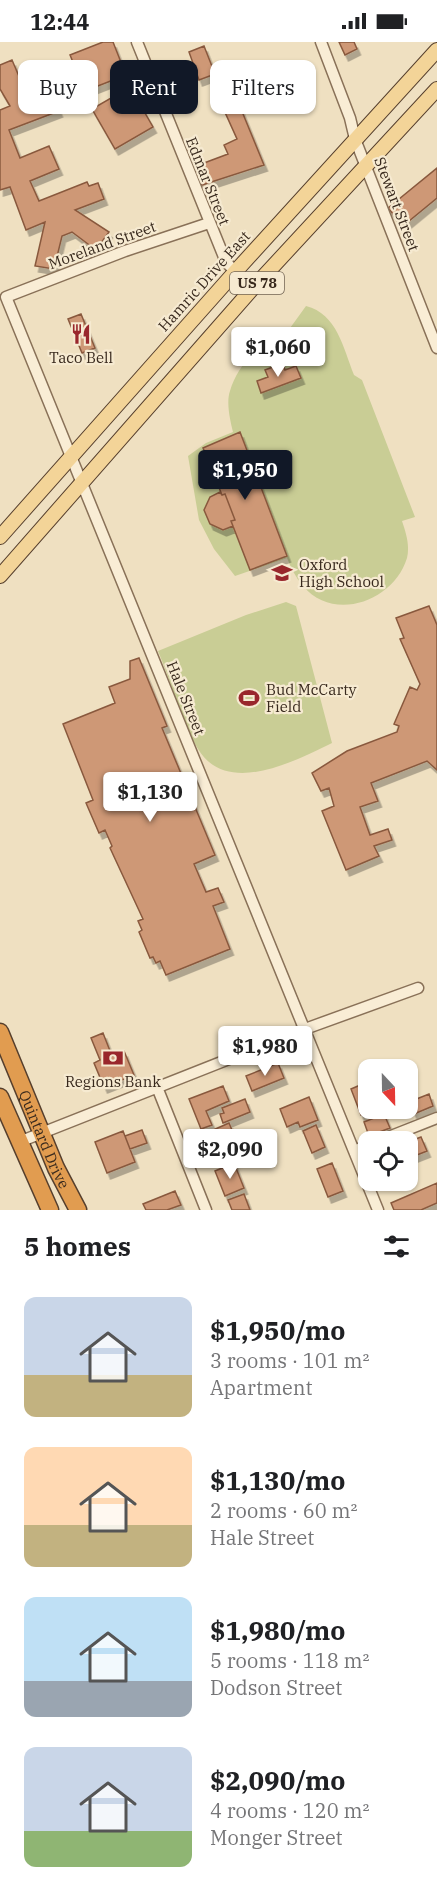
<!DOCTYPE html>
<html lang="en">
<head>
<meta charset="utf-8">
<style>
	:root { --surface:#fff; --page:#f2f2f2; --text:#202124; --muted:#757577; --accent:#111827 }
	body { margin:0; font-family:"IBM Plex Serif",serif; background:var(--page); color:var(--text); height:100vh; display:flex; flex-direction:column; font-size:22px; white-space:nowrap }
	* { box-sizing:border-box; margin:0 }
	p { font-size:20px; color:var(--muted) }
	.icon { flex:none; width:33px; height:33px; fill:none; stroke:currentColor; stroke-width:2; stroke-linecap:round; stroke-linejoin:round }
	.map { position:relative; height:1168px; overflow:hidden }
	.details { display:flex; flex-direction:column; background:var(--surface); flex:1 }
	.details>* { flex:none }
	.banner { position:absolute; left:18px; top:18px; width:402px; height:54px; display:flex; gap:12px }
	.needle { width:39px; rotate:158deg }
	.tools { position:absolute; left:358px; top:1017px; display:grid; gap:12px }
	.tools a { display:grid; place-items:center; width:60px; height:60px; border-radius:12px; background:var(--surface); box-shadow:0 2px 4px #0004; font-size:30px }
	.price { position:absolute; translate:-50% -51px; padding:0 14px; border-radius:6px; background:#fff; color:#222; font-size:20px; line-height:39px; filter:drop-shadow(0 2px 3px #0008) }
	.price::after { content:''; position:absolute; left:50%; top:36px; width:18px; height:14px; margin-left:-9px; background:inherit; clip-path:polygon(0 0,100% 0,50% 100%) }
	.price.active { background:var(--accent); color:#fff }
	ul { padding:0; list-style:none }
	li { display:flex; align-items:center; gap:18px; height:150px; padding:0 24px }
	li span { display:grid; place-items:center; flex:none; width:168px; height:120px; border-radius:12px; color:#555 }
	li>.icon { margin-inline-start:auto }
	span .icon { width:72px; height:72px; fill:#fffc; stroke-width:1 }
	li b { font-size:26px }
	h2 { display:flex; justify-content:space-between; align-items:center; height:72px; padding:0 24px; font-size:26px }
	.chip { padding:0 21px; border-radius:12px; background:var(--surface); box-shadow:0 2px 4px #0004; font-size:21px; line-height:54px }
	.chip.active { background:var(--accent); color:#fff }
	.status { display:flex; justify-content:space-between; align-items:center; height:42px; padding:0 30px; background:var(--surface); direction:ltr }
	.status svg { height:16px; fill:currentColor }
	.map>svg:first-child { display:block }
</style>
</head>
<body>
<div class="status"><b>12:44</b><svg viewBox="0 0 49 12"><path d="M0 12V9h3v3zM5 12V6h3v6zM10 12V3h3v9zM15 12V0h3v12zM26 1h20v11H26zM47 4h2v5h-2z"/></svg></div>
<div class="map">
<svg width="437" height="1168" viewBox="0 0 437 1168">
	<defs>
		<filter id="shadow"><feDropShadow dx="3.5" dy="6" stdDeviation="0" flood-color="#0004"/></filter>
	</defs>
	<rect width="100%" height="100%" fill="#efe0c1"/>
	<path fill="#c9cd95" d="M306,264C337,272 343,305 354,333L362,338L415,475L402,479C406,491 410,503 407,516C394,559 334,581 303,544C296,536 291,526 287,516L235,534L214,507L199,478L188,414L206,401L233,390C230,378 226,360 230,349C236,328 257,298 280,300Z
		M286,560L296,564L332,701C295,719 227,755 198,707C183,682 170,637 158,609L246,573Z"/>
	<path fill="#ce9876" stroke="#89593e" stroke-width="1.5" filter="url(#shadow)" d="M103,0H113L126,33L85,49L70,13Z
		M339,0H354L357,7L345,13Z
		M204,4L215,32L199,38L189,10Z
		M12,18L24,46L21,47L25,58L50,49L59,69L9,88L20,116L49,104L59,127L30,139L39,159L87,140L89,144L98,141L104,157L75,168L109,190L96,208L72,190L62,194L54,227L35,224L45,180L26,188L10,145L0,148V68L10,64L0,47V23Z
		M130,45L153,85L115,107L92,67Z
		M234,50L264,123L202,143L193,121L202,117L204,121L228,112L224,103L237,97L219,57Z
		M437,126V156L403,184L388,166Z
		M81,272L95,306L82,311L68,277Z
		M283,321L285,328L296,324L301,336L261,351L257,339L268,335L265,328Z
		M240,390L287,514L250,528L231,479L235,478L225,452L222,453L203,406Z
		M220,450L222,453L225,452L235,478L231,479L233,484L223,488L210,482L204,468L210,455Z
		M429,564L437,583V728L427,719L371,741L378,759L360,765L370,793L388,787L392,798L374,804L379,814L346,828L322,769L334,764L329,746L321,749L312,731L347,709L397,690L399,684L394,682L410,645L417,648L420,642L400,597L404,596L396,576Z
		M139,616L167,684L162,686L215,813L194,822L206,850L218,846L224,860L213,864L230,907L166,933L160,919L156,921L153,915L150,916L139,890L142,888L138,879L143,877L110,806L112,804L105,788L99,791L86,761L93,758L63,682L115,661L109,645L130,637V619Z
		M103,991L112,1014L124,1009L134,1033L104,1045L94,1021L100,1018L91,996Z
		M278,1021L284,1036L252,1049L246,1034Z
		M365,1041L369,1048V1066H377L361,1073L351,1047Z
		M223,1044L229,1059L206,1069L212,1083L201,1087L189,1057Z
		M429,1052L433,1064L414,1072L409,1060Z
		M309,1055L318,1078L300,1085L298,1080L287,1085L280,1067Z
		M245,1057L250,1070L223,1081L220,1072L224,1071L222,1066Z
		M384,1072L390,1086L369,1094L364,1080Z
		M229,1081L234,1093L227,1095L235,1114L225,1118L221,1110L213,1113L204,1092Z
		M316,1083L325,1105L312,1111L303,1089Z
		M142,1088L147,1101L130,1107L125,1094Z
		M123,1089L135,1120L107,1131L95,1100Z
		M421,1095L427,1109L412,1115L408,1100Z
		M234,1121L244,1146L225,1154L215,1129Z
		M332,1121L343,1149L328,1155L317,1127Z
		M437,1141V1161L421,1168H394L391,1161Z
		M175,1149L181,1163L167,1168H146L143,1162Z
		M244,1152L250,1168H232L228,1158Z"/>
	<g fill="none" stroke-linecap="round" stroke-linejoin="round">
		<g stroke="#897158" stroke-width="13">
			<path id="minor" d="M137,0L226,220L252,247
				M321,0L350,76L355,97L437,306
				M209,181L125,209L6,255L378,1168
				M157,1045L206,1168
				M19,1100L305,987L418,946
				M376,1100L437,1076
				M354,1109L369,1103"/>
		</g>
		<g stroke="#563f2d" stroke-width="16">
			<path id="major" d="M0,495L235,230L437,8
				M0,534L252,247L437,47"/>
		</g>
		<g stroke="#563f2d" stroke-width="19">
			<g id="highway">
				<path id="s1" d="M0,990L56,1126L78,1168"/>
				<path d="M0,1055L50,1168"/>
			</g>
		</g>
		<use href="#minor" stroke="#f9edd5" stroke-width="10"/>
		<use href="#major" stroke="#f3d498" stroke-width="14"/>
		<use href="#highway" stroke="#e19c50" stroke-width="16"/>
	</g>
	<defs>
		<g id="restaurant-bare" transform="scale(1.62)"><path d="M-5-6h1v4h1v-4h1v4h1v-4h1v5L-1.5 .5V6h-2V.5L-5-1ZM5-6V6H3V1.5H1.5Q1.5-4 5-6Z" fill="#99272c" stroke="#f6ead1" stroke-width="2.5" paint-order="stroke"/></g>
		<g id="school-bare" transform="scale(1.62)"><path d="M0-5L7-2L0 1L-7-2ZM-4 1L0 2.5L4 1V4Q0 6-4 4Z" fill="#99272c" stroke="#f6ead1" stroke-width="2.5" paint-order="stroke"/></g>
		<g id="stadium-bare" transform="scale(1.62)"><path d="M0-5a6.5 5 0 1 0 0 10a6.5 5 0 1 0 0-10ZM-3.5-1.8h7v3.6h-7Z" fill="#99272c" stroke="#f6ead1" stroke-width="2.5" paint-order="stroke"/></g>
		<g id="bank-bare" transform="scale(1.62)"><path d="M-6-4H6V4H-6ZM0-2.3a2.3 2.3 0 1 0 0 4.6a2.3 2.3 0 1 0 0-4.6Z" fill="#99272c" stroke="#f6ead1" stroke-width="2.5" paint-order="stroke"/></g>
	</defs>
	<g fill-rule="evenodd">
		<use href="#restaurant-bare" x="81" y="292"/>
		<use href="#school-bare" x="282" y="531"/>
		<use href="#stadium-bare" x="249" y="656"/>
		<use href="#bank-bare" x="113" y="1016"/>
	</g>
	<g text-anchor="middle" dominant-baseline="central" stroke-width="4.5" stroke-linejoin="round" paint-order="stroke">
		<rect fill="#f6ead1" stroke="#716353" stroke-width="1.5" x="230" y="230" width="54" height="22" rx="4.5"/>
		<g font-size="14" font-weight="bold" fill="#38291d">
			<text x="257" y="241">US 78</text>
		</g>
		<g font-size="15" fill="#38291d" stroke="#f6ead1">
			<text transform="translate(208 139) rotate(68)">Edmar Street</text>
			<text transform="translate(397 162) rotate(69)">Stewart Street</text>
			<text transform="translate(102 203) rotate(-20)">Moreland Street</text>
			<text transform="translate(204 239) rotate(-48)">Hamric Drive East</text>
			<text transform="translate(186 656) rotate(68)">Hale Street</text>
			<text stroke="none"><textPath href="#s1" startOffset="116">Quintard Drive</textPath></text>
		</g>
		<g font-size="15" fill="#38291d" stroke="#f6ead1">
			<text x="81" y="315">Taco Bell</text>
			<text x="299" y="522" text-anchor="start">Oxford<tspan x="299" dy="17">High School</tspan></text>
			<text x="266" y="647" text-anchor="start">Bud McCarty<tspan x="266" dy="17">Field</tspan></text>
			<text x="113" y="1039">Regions Bank</text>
		</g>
	</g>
</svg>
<div class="tools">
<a><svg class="needle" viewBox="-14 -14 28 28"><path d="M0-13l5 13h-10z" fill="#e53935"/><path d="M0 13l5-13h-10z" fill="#757577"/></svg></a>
<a><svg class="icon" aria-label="locate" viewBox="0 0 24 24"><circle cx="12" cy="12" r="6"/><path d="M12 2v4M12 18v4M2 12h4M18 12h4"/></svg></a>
</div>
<b class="price" style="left:278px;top:336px">$1,060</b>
<b class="price active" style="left:245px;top:459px">$1,950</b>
<b class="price" style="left:150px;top:781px">$1,130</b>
<b class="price" style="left:265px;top:1035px">$1,980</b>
<b class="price" style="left:230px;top:1138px">$2,090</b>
<div class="banner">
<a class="chip">Buy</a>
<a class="chip active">Rent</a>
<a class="chip">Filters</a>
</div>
</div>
<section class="details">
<h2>5 homes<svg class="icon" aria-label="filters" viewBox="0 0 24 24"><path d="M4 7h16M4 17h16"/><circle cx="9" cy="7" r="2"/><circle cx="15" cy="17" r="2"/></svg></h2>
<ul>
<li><span style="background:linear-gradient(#c9d6e8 65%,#c2b280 0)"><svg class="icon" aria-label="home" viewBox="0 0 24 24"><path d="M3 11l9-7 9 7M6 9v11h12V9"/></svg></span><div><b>$1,950/mo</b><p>3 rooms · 101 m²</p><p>Apartment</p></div></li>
<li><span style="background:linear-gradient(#ffd9b3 65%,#c2b280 0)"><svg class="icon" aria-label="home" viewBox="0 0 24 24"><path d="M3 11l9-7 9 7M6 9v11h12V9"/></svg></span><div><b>$1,130/mo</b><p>2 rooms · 60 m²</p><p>Hale Street</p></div></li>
<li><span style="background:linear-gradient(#bfe0f5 70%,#9aa5b1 0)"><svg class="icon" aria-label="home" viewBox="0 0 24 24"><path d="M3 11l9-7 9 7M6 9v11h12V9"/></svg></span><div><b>$1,980/mo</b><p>5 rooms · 118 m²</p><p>Dodson Street</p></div></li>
<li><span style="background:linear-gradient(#c9d6e8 70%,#8fb573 0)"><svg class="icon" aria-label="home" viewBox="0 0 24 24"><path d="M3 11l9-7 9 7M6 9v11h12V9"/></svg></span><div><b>$2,090/mo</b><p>4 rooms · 120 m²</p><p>Monger Street</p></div></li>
</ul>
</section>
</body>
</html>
